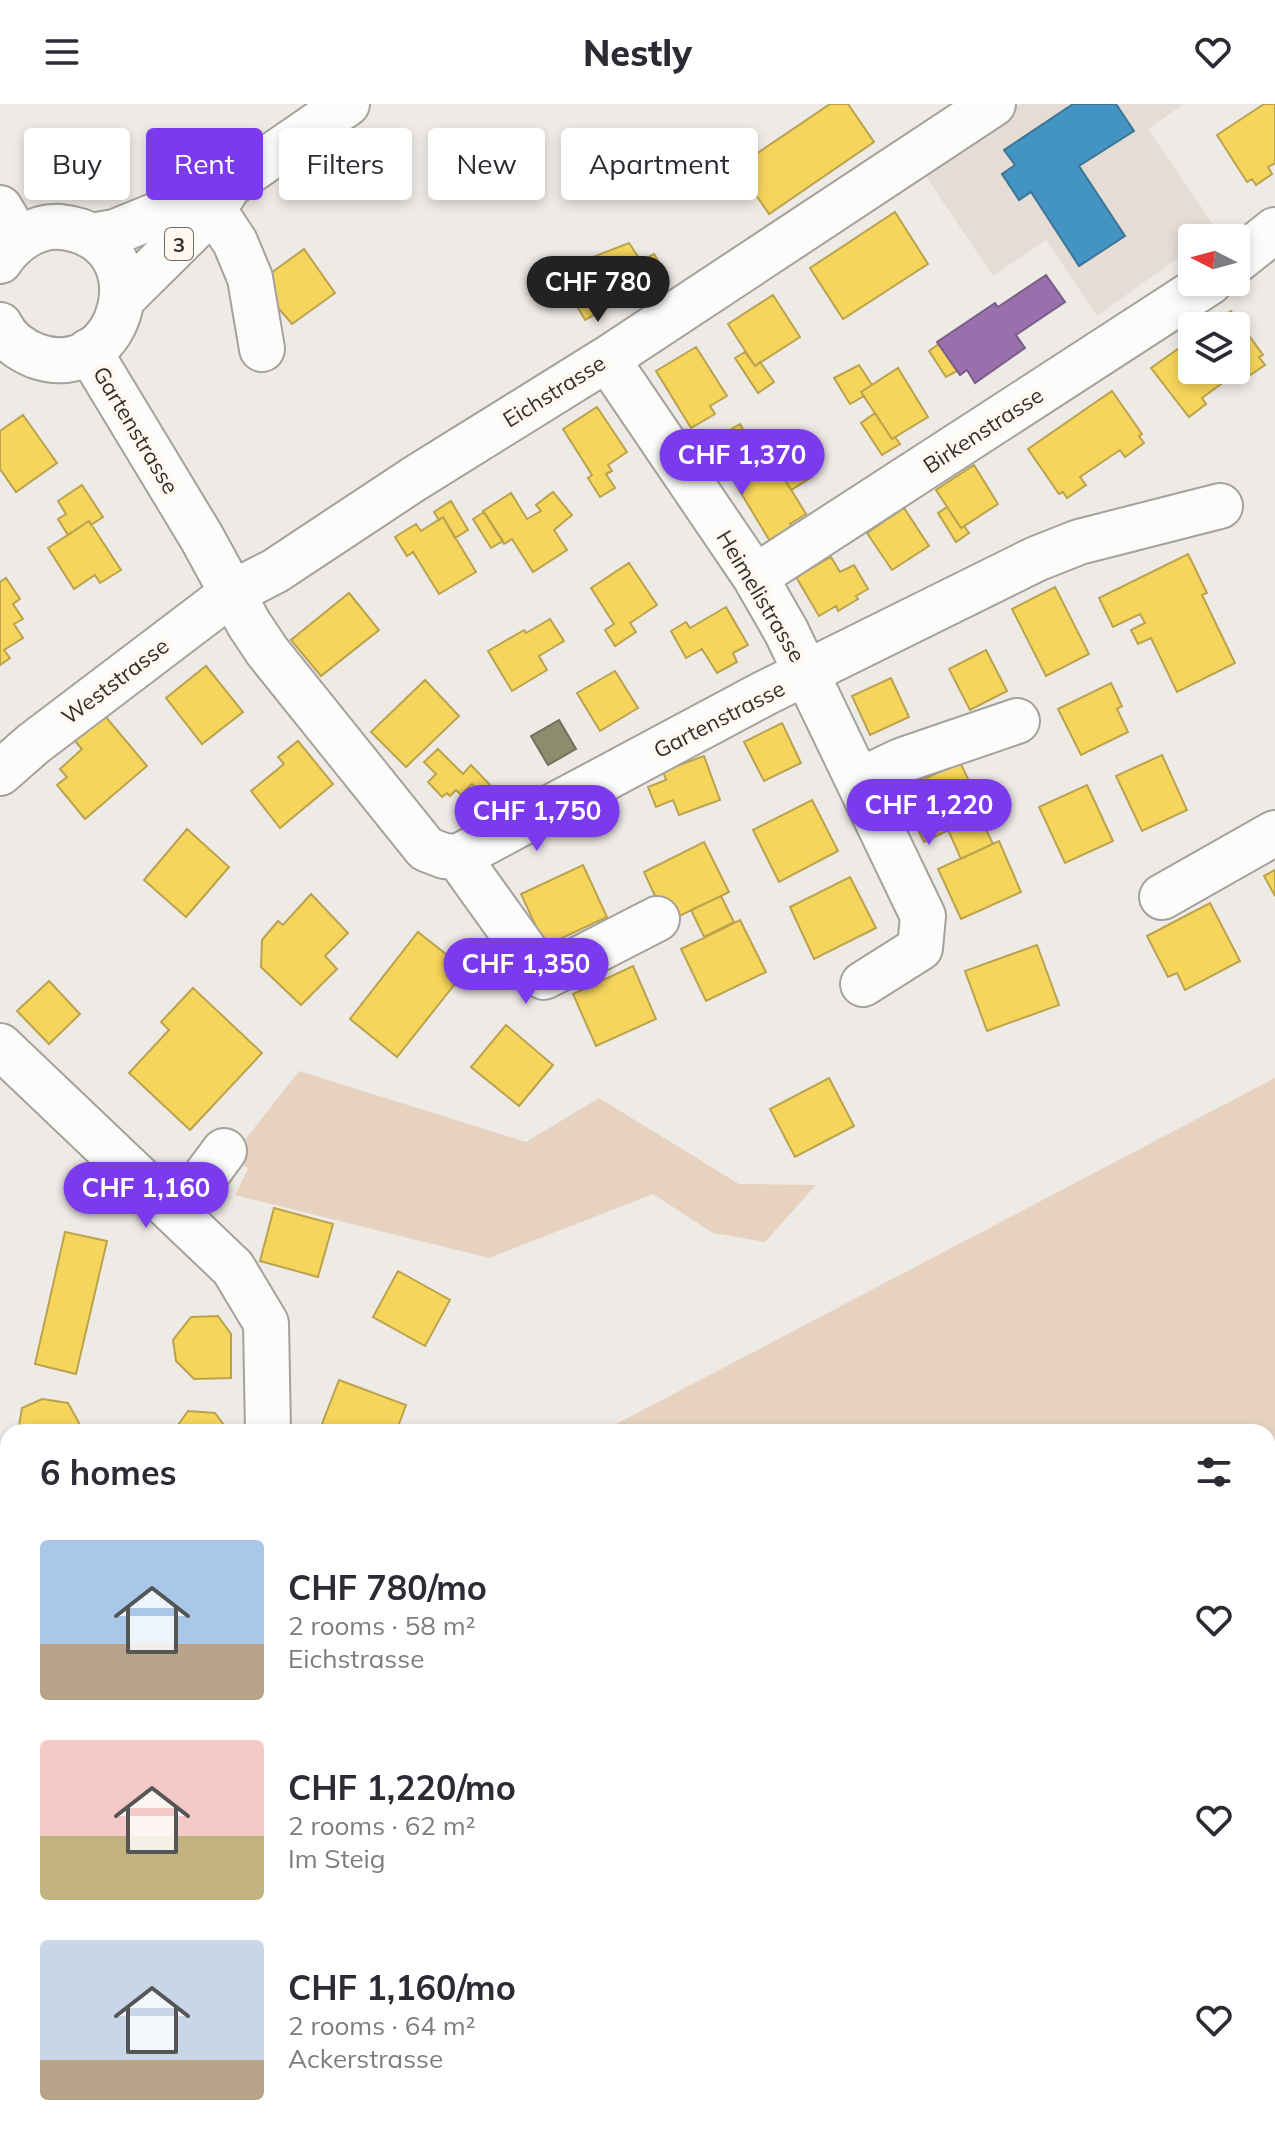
<!DOCTYPE html>
<html lang="en">
<head>
<meta charset="utf-8">
<style>
	:root { --surface:#fff; --page:#f7f7f7; --text:#2b2b33; --muted:#7c7c81; --accent:#7c3aed }
	body { margin:0; font-family:Mulish,sans-serif; background:var(--page); color:var(--text); height:100vh; display:flex; flex-direction:column; font-size:30px; white-space:nowrap }
	* { box-sizing:border-box; margin:0 }
	p { font-size:26px; color:var(--muted) }
	.icon { flex:none; width:44px; height:44px; fill:none; stroke:currentColor; stroke-width:2; stroke-linecap:round; stroke-linejoin:round }
	.map { position:relative; flex:1; overflow:hidden }
	.details { position:absolute; left:0px; top:1320px; width:1276px; height:714px; display:flex; flex-direction:column; background:var(--surface); border-radius:24px 24px 0 0; box-shadow:0 4px 12px #0003 }
	.details>* { flex:none }
	.hud { position:absolute; left:24px; top:24px; width:800px; height:72px; display:flex; gap:16px }
	.needle { width:52px; rotate:276deg }
	.buttons { position:absolute; left:1178px; top:120px; display:grid; gap:16px }
	.buttons a { display:grid; place-items:center; width:72px; height:72px; border-radius:8px; background:var(--surface); box-shadow:0 4px 12px #0003; font-size:40px }
	.price { position:absolute; translate:-50% -68px; padding:0 18px; border-radius:28px; background:var(--accent); color:#fff; font-size:26px; line-height:52px; filter:drop-shadow(0 2px 4px #0008) }
	.price::after { content:''; position:absolute; left:50%; top:48px; width:24px; height:18px; margin-left:-12px; background:inherit; clip-path:polygon(0 0,100% 0,50% 100%) }
	.price.current { background:#222; color:#fff }
	ul { padding:0; list-style:none }
	li { display:flex; align-items:center; gap:24px; height:200px; padding:0 40px }
	li span { display:grid; place-items:center; flex:none; width:224px; height:160px; border-radius:8px; color:#555 }
	li>.icon { margin-inline-start:auto }
	span .icon { width:96px; height:96px; fill:#fffc; stroke-width:1 }
	li b { font-size:34px }
	h2 { display:flex; justify-content:space-between; align-items:center; height:96px; padding:0 40px; font-size:34px }
	.tag { padding:0 28px; border-radius:8px; background:var(--surface); box-shadow:0 4px 12px #0003; font-size:28px; line-height:72px }
	.tag.current { background:var(--accent); color:#fff }
	header { display:flex; justify-content:space-between; align-items:center; height:104px; padding:0 40px; background:var(--surface); font-size:36px; font-weight:800 }
	.map>svg:first-child { display:block }
</style>
</head>
<body>
<header><svg class="icon" aria-label="menu" viewBox="0 0 24 24"><path d="M4 6h16M4 12h16M4 18h16"/></svg>Nestly<svg class="icon" aria-label="heart" viewBox="0 0 24 24"><path d="M12 20l-8-8c-3-5 5-10 8-4 3-6 11-1 8 4z"/></svg></header>
<div class="map">
<svg width="1275" height="2033" viewBox="0 0 1275 2033">
	<rect width="100%" height="100%" fill="#eeeae6"/>
	<path fill="#e5ddd5" d="M1021,0H1184L1148,25L1217,126L1206,134H1192V144L1097,212L1046,136L993,172L922,67Z"/>
	<path fill="#e6d2bf" d="M299,967L526,1038L599,994L739,1080L816,1081L765,1138L713,1129L653,1090L489,1154L235,1091L248,1065L233,1051Z
		M1275,974V2033H590L588,2026H1268V1328H601Z"/>
	<path fill="#f6d55c" stroke="#bba34d" stroke-width="2" d="M830,0H848L874,38L769,110L737,63Z
		M1264,0H1275V59L1268,63L1272,70L1256,81L1252,75L1247,78L1217,31Z
		M895,108L928,160L843,215L810,164Z
		M629,139L641,157L654,150L662,164L649,172L653,179L585,216L557,167Z
		M304,145L335,189L292,220L268,192L263,175Z
		M773,191L800,233L755,262L728,220Z
		M1231,207L1263,251L1259,253L1265,261L1249,272L1243,264L1202,294L1206,300L1189,313L1151,264L1192,235V266H1236V222H1210Z
		M939,240L957,267L946,273L929,247Z
		M696,243L727,292L710,302L715,310L691,324L656,267Z
		M745,248L755,262L760,258L774,278L758,289L735,254Z
		M859,261L872,281L861,288L864,292L850,300L834,274Z
		M898,264L928,313L892,335L861,288Z
		M1112,287L1142,330L1139,332L1144,339L1125,353L1120,346L1080,373L1086,381L1067,394L1063,388L1059,390L1028,345Z
		M597,303L627,348L608,361L612,367L606,370L615,384L600,393L588,374L592,371L563,325Z
		M875,309L892,335L895,333L900,340L882,351L861,319Z
		M23,311L57,359L16,388L0,365V327Z
		M740,320L748,334L753,331L760,344L732,361L716,334Z
		M795,347L812,373L791,386L775,359Z
		M773,356L806,410L790,420L792,423L785,427L787,430L771,439L735,379Z
		M974,361L998,400L961,424L936,386Z
		M82,381L103,413L91,421L89,417L68,431L58,415L66,410L58,397Z
		M553,388L572,411L554,426L567,446L533,468L512,435L504,440L483,407L511,389L527,415L541,407L536,401Z
		M451,397L468,426L455,434L443,413L439,416L434,408Z
		M947,403L961,424L964,422L969,429L956,438L938,409Z
		M904,404L929,442L892,466L867,429Z
		M484,408L503,437L491,444L473,415Z
		M443,413L476,468L439,490L413,448L407,452L395,433L416,420L421,427Z
		M89,417L121,466L100,479L95,471L74,485L48,444Z
		M1188,450L1207,489L1202,491L1235,559L1177,588L1151,534L1138,540L1131,526L1145,519L1140,510L1113,523L1099,494Z
		M831,453L840,468L854,461L868,485L856,492L858,495L838,507L836,502L819,512L796,473Z
		M629,459L657,501L630,519L636,528L615,542L605,526L614,520L591,484Z
		M6,474L20,495L13,500L23,515L14,520L23,534L4,546L10,554L0,561V478Z
		M1055,483L1089,550L1046,572L1012,505Z
		M349,489L379,526L321,572L291,536Z
		M726,503L748,541L733,549L737,558L717,569L702,545L686,554L671,527L686,518L690,524Z
		M550,515L564,537L539,552L547,566L512,587L488,547L524,526L526,529Z
		M986,546L1007,587L970,606L949,565Z
		M206,562L243,608L202,640L166,594Z
		M615,567L638,604L600,627L577,589Z
		M891,574L909,613L870,631L852,592Z
		M425,576L459,612L406,663L371,628Z
		M1111,579L1122,602L1117,605L1128,628L1081,651L1058,605Z
		M105,612L147,662L85,715L57,681L67,673L60,665L82,645L75,637Z
		M782,619L801,659L764,677L744,638Z
		M298,637L333,680L280,724L251,687L284,660L278,653Z
		M438,645L463,670L471,661L490,681L482,690L472,680L461,691L456,686L450,692L447,689L442,693L428,678L436,670L424,658Z
		M1162,651L1187,706L1142,727L1116,672Z
		M704,652L720,696L679,711L673,696L656,703L648,683L666,676L663,667Z
		M960,658L984,709L924,738L899,687Z
		M1087,681L1113,737L1065,759L1039,703Z
		M812,696L838,747L779,778L753,726Z
		M979,711L993,740L961,755L948,726Z
		M187,725L229,763L186,813L144,776Z
		M999,737L1021,788L961,815L938,765Z
		M704,738L729,788L667,818L644,768Z
		M583,761L607,813L545,842L521,790Z
		M1275,766V792L1264,772Z
		M850,773L876,824L814,855L790,803Z
		M311,790L348,829L325,852L337,865L301,901L261,863L262,836L278,817L283,821Z
		M721,792L734,818L704,833L691,806Z
		M1210,799L1240,857L1185,886L1177,869L1168,873L1147,832Z
		M740,816L766,868L706,897L681,845Z
		M418,828L466,866L397,953L350,915Z
		M1037,841L1059,901L987,927L965,867Z
		M633,862L656,915L596,942L573,890Z
		M49,877L80,910L49,940L17,907Z
		M193,884L262,949L190,1026L129,969L169,926L161,918Z
		M506,921L553,961L519,1002L471,963Z
		M829,974L854,1022L795,1053L770,1005Z
		M274,1104L333,1120L318,1173L260,1157Z
		M65,1128L107,1137L76,1270L35,1260Z
		M398,1167L450,1196L425,1242L373,1213Z
		M218,1212L231,1230V1274L194,1275L176,1257L173,1236L191,1213Z
		M339,1276L406,1301L396,1328H343L322,1320Z
		M42,1295L68,1299L79,1319L77,1328H18L22,1304Z
		M188,1307L215,1309L229,1328H173Z
		M8,1437V1508L0,1494V1442Z
		M0,1592L8,1593V1648L0,1647Z
		M0,1728L8,1730V1749L0,1776Z
		M6,1756L8,1757V1819L0,1816V1776Z
		M0,1878L8,1880V1945L0,1943Z
		M89,2026H142L140,2033H88Z
		M142,2026H192L199,2027L198,2033H140Z
		M354,2026H403V2029L354,2031Z"/>
	<path fill="#9970ab" stroke="#7a5c85" stroke-width="2" d="M1046,171L1065,198L1016,231L1025,244L975,279L967,266L960,271L937,238L995,199L998,203Z"/>
	<path fill="#4393c3" stroke="#3e7595" stroke-width="2" d="M1073,0H1116L1134,27L1079,62L1125,132L1079,162L1031,88L1019,96L1002,70L1015,61L1004,46Z"/>
	<path fill="#8c8c6e" stroke="#71705a" stroke-width="2" d="M559,616L576,645L548,661L531,632Z"/>
	<g fill="none" stroke-linecap="round" stroke-linejoin="round">
		<g stroke="#a4a19e" stroke-width="48">
			<path id="minor" d="M0,104L19,136
				M213,105L235,138L250,174L262,245
				M1236,157L1275,126
				M89,247L202,434L249,520L267,547L426,745L444,752L458,753L765,589L1036,455L1079,438L1220,402
				M607,255L755,473L786,527L923,812L920,844L863,880
				M755,473L1210,178
				M0,669L33,640L232,489L275,467L414,375L607,255L993,0
				M860,676L903,656L1017,617
				M458,753L544,873L657,815
				M1162,793L1275,729
				M0,942L233,1164L266,1219L268,1328
				M178,1109L224,1047
				M0,1697L8,1701
				M13,2033L17,2026
				M319,2033L322,2026"/>
		</g>
		<g stroke="#a4a19e" stroke-width="48">
			<path id="major" d="M91,132L115,128L228,82L347,0
				M0,157C13,137 36,121 61,123C163,134 125,283 36,252C21,246 7,236 0,221
				M124,193L213,105L225,88"/>
		</g>
		<use href="#minor" stroke="#fcfcfb" stroke-width="44"/>
		<use href="#major" stroke="#fcfcfb" stroke-width="44"/>
	</g>
	<g text-anchor="middle" dominant-baseline="central" stroke-width="8" stroke-linejoin="round" paint-order="stroke">
		<rect fill="#fff7f0" stroke="#6f6a66" stroke-width="2" x="165" y="124" width="28" height="32" rx="6"/>
		<g font-size="20" font-weight="bold" fill="#312e2b">
			<text x="179" y="140">3</text>
		</g>
		<g font-size="22" fill="#312e2b" stroke="#fff7f0">
			<text transform="translate(554 287) rotate(-32)">Eichstrasse</text>
			<text transform="translate(136 326) rotate(59)">Gartenstrasse</text>
			<text transform="translate(983 326) rotate(-33)">Birkenstrasse</text>
			<text transform="translate(761 492) rotate(59)">Heimelistrasse</text>
			<text transform="translate(115 577) rotate(-37)">Weststrasse</text>
			<text transform="translate(719 615) rotate(-27)">Gartenstrasse</text>
		</g>
	</g>
</svg>
<div class="buttons">
<a><svg class="needle" viewBox="-14 -14 28 28"><path d="M0-13l5 13h-10z" fill="#e53935"/><path d="M0 13l5-13h-10z" fill="#7c7c81"/></svg></a>
<a><svg class="icon" aria-label="layers" viewBox="0 0 24 24"><path d="M12 4l9 5-9 5-9-5zM3 14l9 5 9-5"/></svg></a>
</div>
<b class="price current" style="left:598px;top:220px">CHF 780</b>
<b class="price" style="left:742px;top:393px">CHF 1,370</b>
<b class="price" style="left:929px;top:743px">CHF 1,220</b>
<b class="price" style="left:537px;top:749px">CHF 1,750</b>
<b class="price" style="left:526px;top:902px">CHF 1,350</b>
<b class="price" style="left:146px;top:1126px">CHF 1,160</b>
<div class="hud">
<a class="tag">Buy</a>
<a class="tag current">Rent</a>
<a class="tag">Filters</a>
<a class="tag">New</a>
<a class="tag">Apartment</a>
</div>
<section class="details">
<h2>6 homes<svg class="icon" aria-label="filters" viewBox="0 0 24 24"><path d="M4 7h16M4 17h16"/><circle cx="9" cy="7" r="2"/><circle cx="15" cy="17" r="2"/></svg></h2>
<ul>
<li><span style="background:linear-gradient(#a9c7e8 65%,#b9a48a 0)"><svg class="icon" aria-label="home" viewBox="0 0 24 24"><path d="M3 11l9-7 9 7M6 9v11h12V9"/></svg></span><div><b>CHF 780/mo</b><p>2 rooms · 58 m²</p><p>Eichstrasse</p></div><svg class="icon" aria-label="heart" viewBox="0 0 24 24"><path d="M12 20l-8-8c-3-5 5-10 8-4 3-6 11-1 8 4z"/></svg></li>
<li><span style="background:linear-gradient(#f6c9c9 60%,#c2b280 0)"><svg class="icon" aria-label="home" viewBox="0 0 24 24"><path d="M3 11l9-7 9 7M6 9v11h12V9"/></svg></span><div><b>CHF 1,220/mo</b><p>2 rooms · 62 m²</p><p>Im Steig</p></div><svg class="icon" aria-label="heart" viewBox="0 0 24 24"><path d="M12 20l-8-8c-3-5 5-10 8-4 3-6 11-1 8 4z"/></svg></li>
<li><span style="background:linear-gradient(#c9d6e8 75%,#b9a48a 0)"><svg class="icon" aria-label="home" viewBox="0 0 24 24"><path d="M3 11l9-7 9 7M6 9v11h12V9"/></svg></span><div><b>CHF 1,160/mo</b><p>2 rooms · 64 m²</p><p>Ackerstrasse</p></div><svg class="icon" aria-label="heart" viewBox="0 0 24 24"><path d="M12 20l-8-8c-3-5 5-10 8-4 3-6 11-1 8 4z"/></svg></li>
</ul>
</section>
</div>
</body>
</html>
